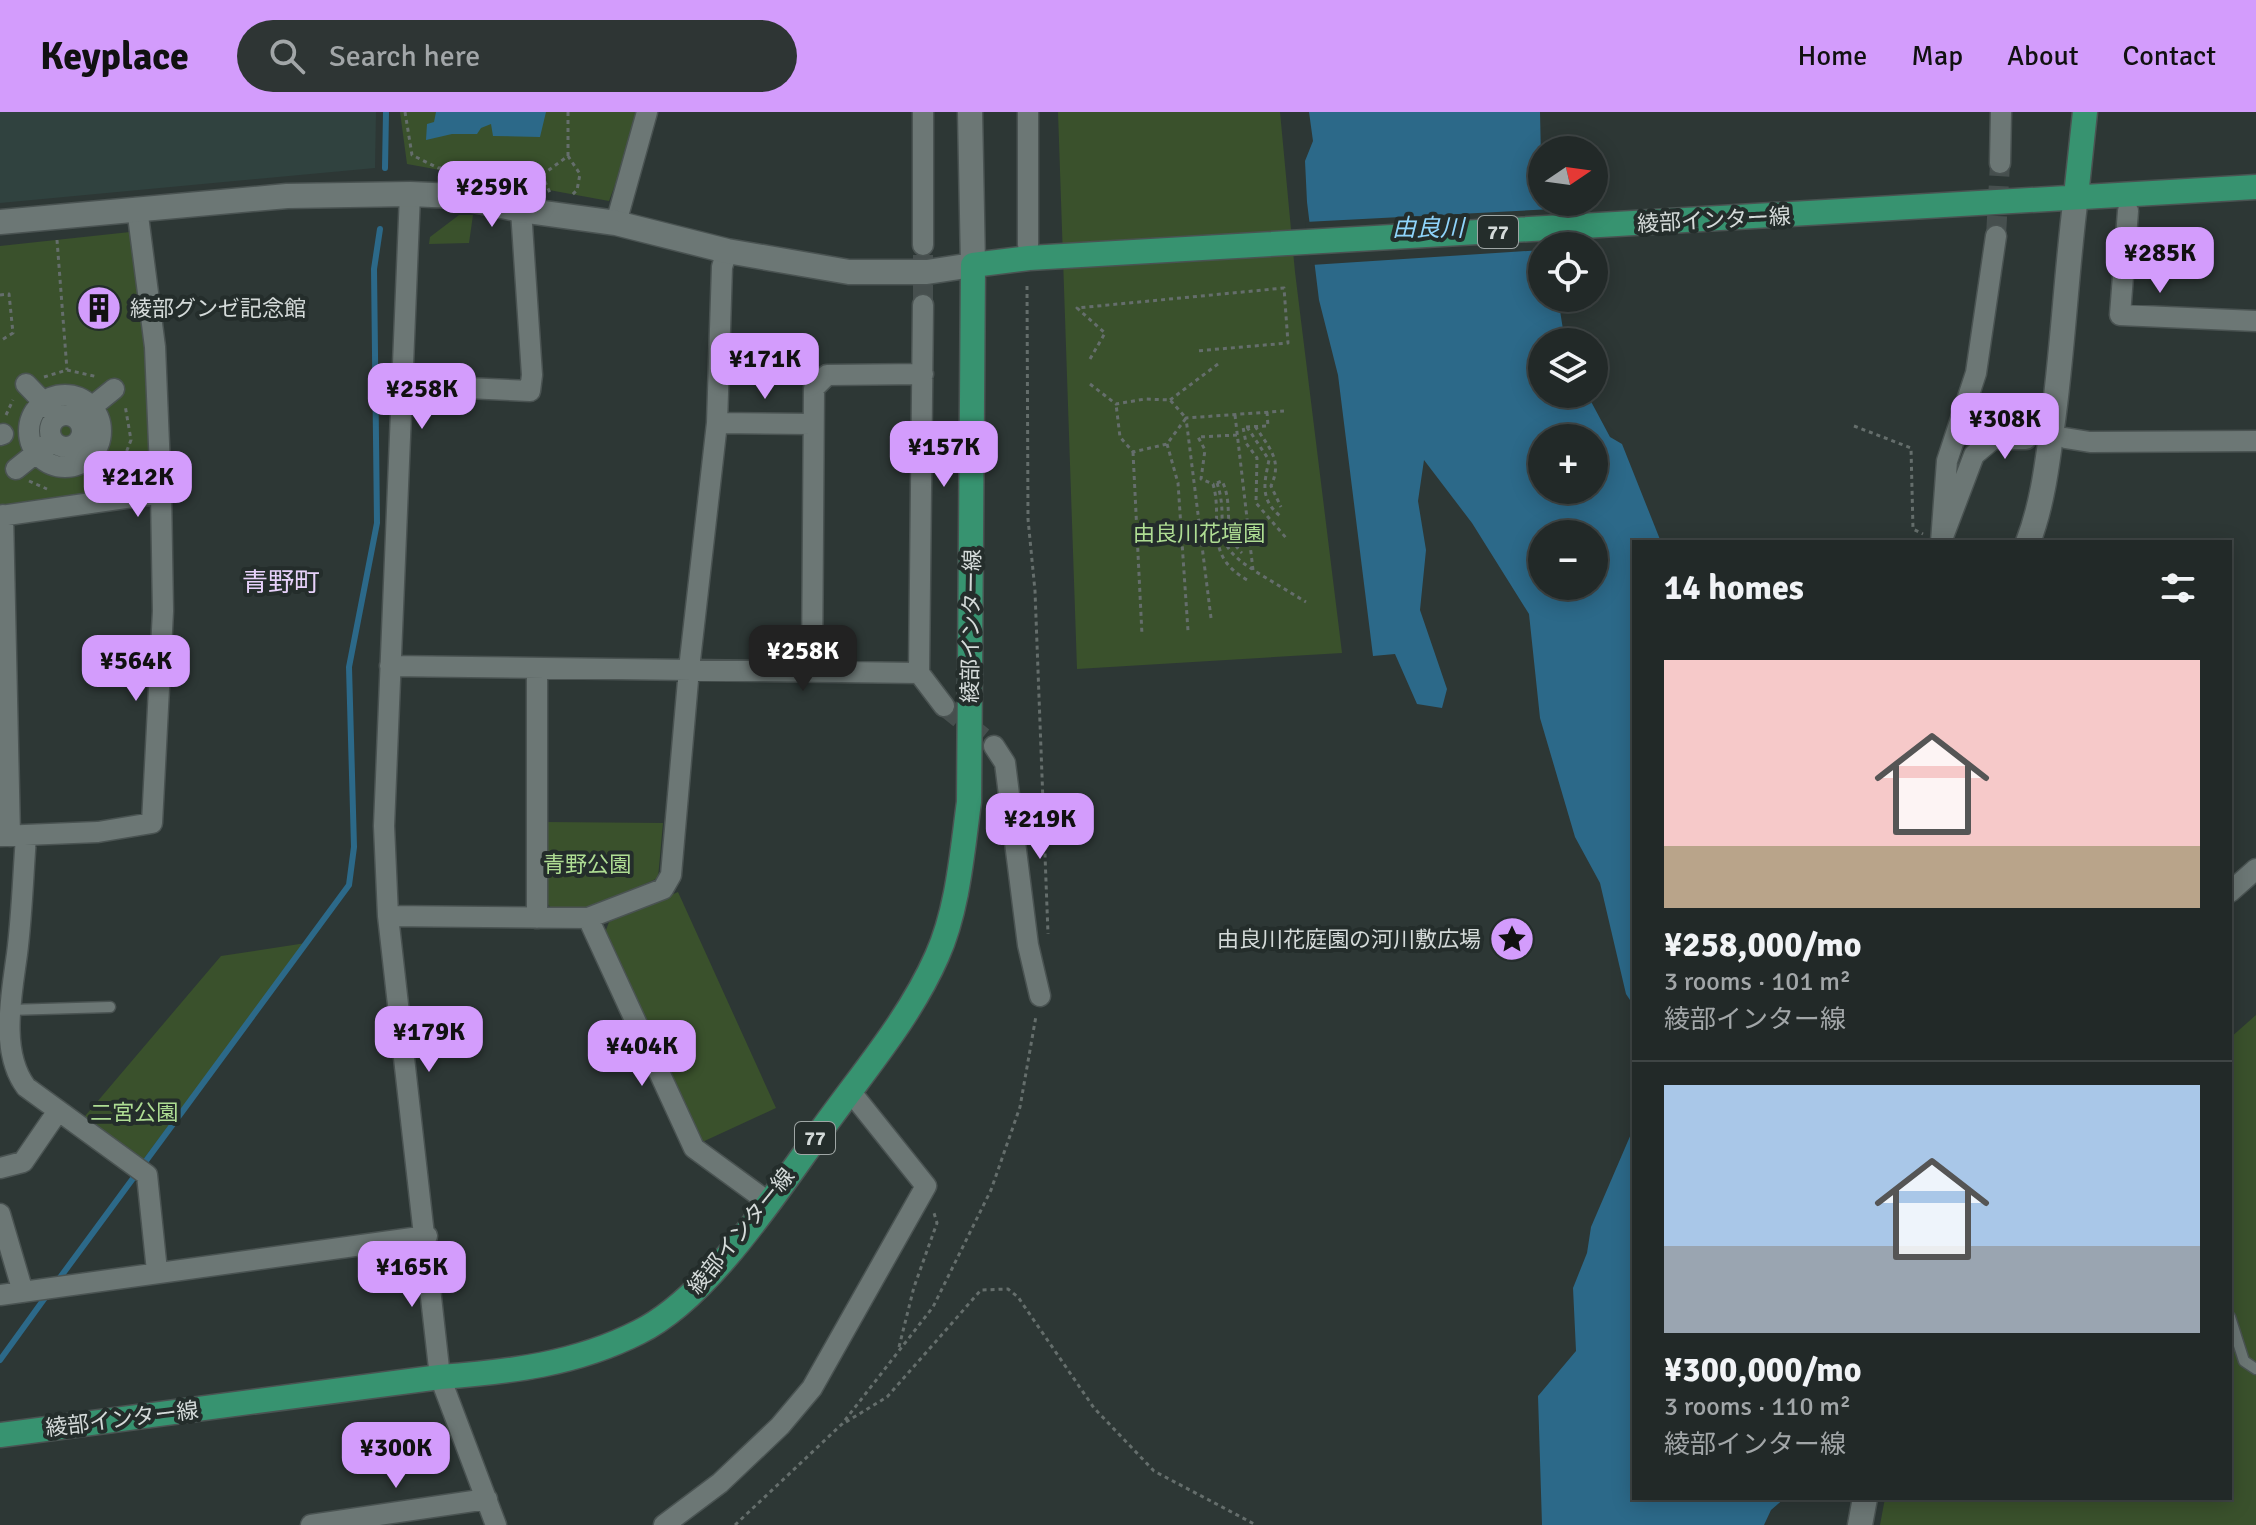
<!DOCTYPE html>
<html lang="en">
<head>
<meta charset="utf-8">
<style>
	:root { --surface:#222928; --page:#2e3534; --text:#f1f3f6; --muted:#a2a6a8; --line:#3f4545; --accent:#d39cfc }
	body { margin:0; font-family:Signika,"Noto Sans JP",sans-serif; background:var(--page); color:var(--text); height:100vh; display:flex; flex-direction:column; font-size:30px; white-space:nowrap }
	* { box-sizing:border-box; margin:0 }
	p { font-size:26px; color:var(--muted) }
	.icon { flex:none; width:44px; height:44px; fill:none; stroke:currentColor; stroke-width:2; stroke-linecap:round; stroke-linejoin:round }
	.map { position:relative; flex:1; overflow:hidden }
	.sheet { position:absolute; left:1632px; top:428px; width:600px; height:960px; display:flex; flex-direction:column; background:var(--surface); border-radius:0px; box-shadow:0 4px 20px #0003,0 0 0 2px var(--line) }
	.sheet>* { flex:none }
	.needle { width:52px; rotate:77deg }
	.buttons { position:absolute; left:1528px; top:24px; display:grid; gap:16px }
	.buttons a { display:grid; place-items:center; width:80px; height:80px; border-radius:50%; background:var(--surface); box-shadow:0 4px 20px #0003,0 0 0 2px var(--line); font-size:40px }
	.price { position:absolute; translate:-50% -68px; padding:0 18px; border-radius:16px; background:var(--accent); color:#111; font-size:26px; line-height:52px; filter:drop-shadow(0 2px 4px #0008) }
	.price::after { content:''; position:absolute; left:50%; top:48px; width:24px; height:18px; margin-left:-12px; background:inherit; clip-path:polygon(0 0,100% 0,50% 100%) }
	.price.current { background:#222; color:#fff }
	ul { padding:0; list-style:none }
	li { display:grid; align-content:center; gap:16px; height:424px; padding:0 32px }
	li+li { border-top:2px solid var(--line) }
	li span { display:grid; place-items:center; height:248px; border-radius:0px; color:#555 }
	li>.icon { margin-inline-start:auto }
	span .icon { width:144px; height:144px; fill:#fffc; stroke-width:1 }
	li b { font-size:34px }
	h2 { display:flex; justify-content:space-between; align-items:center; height:96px; padding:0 32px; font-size:34px }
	header { display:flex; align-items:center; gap:48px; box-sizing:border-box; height:112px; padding:0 40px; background:var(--accent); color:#111 }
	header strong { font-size:38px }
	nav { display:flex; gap:44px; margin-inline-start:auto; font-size:28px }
	.search { width:560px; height:72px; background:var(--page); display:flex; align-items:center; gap:20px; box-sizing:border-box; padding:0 28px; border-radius:44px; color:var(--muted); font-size:30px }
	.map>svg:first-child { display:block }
</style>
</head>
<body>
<header>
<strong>Keyplace</strong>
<div class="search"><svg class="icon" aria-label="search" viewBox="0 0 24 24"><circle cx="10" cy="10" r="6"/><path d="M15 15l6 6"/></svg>Search here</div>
<nav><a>Home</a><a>Map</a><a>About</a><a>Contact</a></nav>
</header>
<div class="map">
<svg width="2256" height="1413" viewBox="0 0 2256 1413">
	<rect width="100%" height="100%" fill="#2d3735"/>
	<path fill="#30423f" d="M0,0H376L375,56L0,91Z"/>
	<path fill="#3a512c" d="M400,0H642L609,89L407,52Z
		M1058,0H1280L1295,160L1342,541L1077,557Z
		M459,103H473L469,131L429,132L430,125Z
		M130,120L148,263L152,373L0,400V134Z
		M545,710L663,711L658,766L590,797H552L545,789Z
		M678,780L776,996L698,1032L603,826L609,810Z
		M306,831L139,1053L80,1010L221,844Z
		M2256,903V1413H1880L1885,1386H2230V926Z"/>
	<path fill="#2c6989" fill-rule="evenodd" d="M436,0H546L540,25L493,24L491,12L481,16L477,22H452L426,28L427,12L434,10Z
		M1309,0H1540L1542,90H1549L1553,134H1542V186H1558L1565,230H1542V282H1587L1610,325L1622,332L1661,430H1634V894L1626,882L1600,771L1575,725L1540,606L1529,502L1472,411L1424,348L1418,389L1426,438L1420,498L1447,577L1442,596L1417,592L1395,542L1373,544L1338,263L1319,188L1307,90L1305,49L1313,29ZM1542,326H1594V378H1542ZM1542,422H1594V474H1542Z
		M1634,1015V1386H1785L1771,1398L1764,1413H1542L1538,1284L1576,1239L1573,1176L1587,1141L1591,1115Z"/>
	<path fill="#2d3735" d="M1553,97L1557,134H1542V138L1311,153L1305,110Z"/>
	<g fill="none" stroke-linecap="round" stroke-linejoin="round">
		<path stroke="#2c6989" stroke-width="6" d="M385,56L386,0
			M56,1171L349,773L354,735L349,555L377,411L374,157L380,117
			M0,1248L47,1183"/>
		<path stroke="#464f4e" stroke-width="20" stroke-dasharray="20 10" stroke-linecap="butt" d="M1996,124L2000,51
			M923,193V133
			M944,594L994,634"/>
		<g stroke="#4a5352" stroke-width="13">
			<path id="lane" d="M9,898L110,895
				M2230,1205L2244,1249L2256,1257"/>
		</g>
		<g stroke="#4a5352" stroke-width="23">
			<path id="street" d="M923,0V133
				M2000,51L2001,0
				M410,82L384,714L388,804L440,1265L496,1413
				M2128,99L2120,203L2256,209
				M616,111L647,0
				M1996,124L1976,261L1947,349L1941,430L1974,343L1993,327H2026
				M1028,133V0
				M923,193L919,561L944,594
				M26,272L52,299
				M402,273L530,279L532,263L521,98
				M29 319a36 36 0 1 1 72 0a36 36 0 1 1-72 0Z
				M83,302L114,277
				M50 319a16 16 0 1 1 32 0a16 16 0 1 1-32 0Z
				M717,311L812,312
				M0,323L3,322
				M2065,326L2090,330L2256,329
				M81,337L108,368
				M16,357L46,333
				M3,403L10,724
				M0,404L161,381
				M390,554L919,561
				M812,559L814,276L827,263L923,262
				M994,634L1005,651L1028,833L1040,884
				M0,724L98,720L152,711L163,499L161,381L155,235L137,96
				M26,725C23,764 22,803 17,842C11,886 0,940 26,975L147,1063L157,1159
				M2230,780L2256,757
				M388,804L588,806L663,777L671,763L689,557L717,311L722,155L727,139
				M537,806V559
				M588,806L694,1036L768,1090
				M0,1056L23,1050L58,999
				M0,1102L23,1180
				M0,1183L427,1124
				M311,1413L487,1387
				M664,1413L720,1371L780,1314L812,1276L926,1074L850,979"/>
		</g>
		<g stroke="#4a5352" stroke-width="27">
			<path id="secondary" d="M0,110L287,84L410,82L455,84L521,98L616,111L727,139L849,160H927L973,153L970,0
				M2028,430C2042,394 2047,354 2052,316C2063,239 2066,161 2076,84
				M1860,1413L1865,1386"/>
		</g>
		<g stroke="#4a5352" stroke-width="27">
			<path id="primary" d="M2076,84L2085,0
				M0,1323L440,1265C510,1260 576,1252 639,1220C712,1184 782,1071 831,1005C869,953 911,903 937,844C958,797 962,741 969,690L973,153L1029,146L2256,75"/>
		</g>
		<path stroke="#656e6c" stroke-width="3" stroke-dasharray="4 4" stroke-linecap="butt" d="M405,0L412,43L438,56L468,54L542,63L550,81
			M568,44V0
			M542,63L568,44L580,62L577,78L572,83
			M57,128L67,258
			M1027,174L1028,407L1035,479L1048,822
			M0,183L9,182L13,221L0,229
			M1090,247L1105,221L1077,196L1284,176L1288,231L1196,239
			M44,265L67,258L98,265
			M1090,272L1116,292L1145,287L1170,288L1186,306L1167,332L1133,340L1120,325L1116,292
			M1170,288L1218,252
			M1267,300L1268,314L1243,315L1246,331L1257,346L1256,391L1287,427
			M6,303L13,288
			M1235,303L1253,458L1306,490
			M1255,314C1269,336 1283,348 1271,374L1281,395
			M1854,314L1911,336L1913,417L1923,422
			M1247,315L1269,348C1264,372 1260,387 1280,404
			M1237,323L1198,325L1205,338L1201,367L1213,372C1224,409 1201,443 1249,469
			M1167,332L1178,371L1188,519
			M1133,340L1142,523
			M121,354L131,328L125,293
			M29,369L47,377
			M1217,371C1231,412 1206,428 1252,457
			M1217,371L1222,369C1235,395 1220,419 1242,441
			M1211,506L1186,306L1284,299
			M899,1235L914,1175L937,1111L934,1101
			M846,1310L887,1285L981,1178L1008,1177L1018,1185L1094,1296L1154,1359L1256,1413
			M735,1413L842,1312L933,1195L991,1078L1020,995L1036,904"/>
		<use href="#lane" stroke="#6c7775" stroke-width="10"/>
		<use href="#street" stroke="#6c7775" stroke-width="20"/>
		<use href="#secondary" stroke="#6c7775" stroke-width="24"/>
		<use href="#primary" stroke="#379370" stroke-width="24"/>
	</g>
	<defs>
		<g id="building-disc" transform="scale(2.3)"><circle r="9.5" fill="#d39cfc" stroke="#242d2b"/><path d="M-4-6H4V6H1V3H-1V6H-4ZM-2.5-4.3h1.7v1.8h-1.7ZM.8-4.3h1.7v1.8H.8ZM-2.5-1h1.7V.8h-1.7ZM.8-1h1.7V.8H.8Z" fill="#111"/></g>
		<g id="sight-disc" transform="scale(2.3)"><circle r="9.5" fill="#d39cfc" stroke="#242d2b"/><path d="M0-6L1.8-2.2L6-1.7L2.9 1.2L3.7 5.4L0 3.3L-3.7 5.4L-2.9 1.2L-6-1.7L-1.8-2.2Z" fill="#111"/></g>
	</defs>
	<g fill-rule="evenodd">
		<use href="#building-disc" x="99" y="196"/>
		<use href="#sight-disc" x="1512" y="827"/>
	</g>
	<g text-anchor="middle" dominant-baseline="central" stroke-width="8" stroke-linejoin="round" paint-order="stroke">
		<g fill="#242d2b" stroke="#9fa6a5" stroke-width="2">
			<rect x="1478" y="104" width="40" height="32" rx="6"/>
			<rect x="795" y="1010" width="40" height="32" rx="6"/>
		</g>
		<g font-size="20" font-weight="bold" fill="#d4dad9">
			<text x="1498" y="120">77</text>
			<text x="815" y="1026">77</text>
		</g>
		<g font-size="22" fill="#d4dad9" stroke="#242d2b">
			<text transform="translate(1714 108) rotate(-3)">綾部インター線</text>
			<text transform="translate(971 514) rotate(-89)">綾部インター線</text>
			<text transform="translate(741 1119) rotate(-51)">綾部インター線</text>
			<text transform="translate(122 1307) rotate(-7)">綾部インター線</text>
		</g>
		<g font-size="22" fill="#d4dad9" stroke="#242d2b" text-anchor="start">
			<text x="130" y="196">綾部グンゼ記念館</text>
			<text x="1481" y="827" text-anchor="end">由良川花庭園の河川敷広場</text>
		</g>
		<g font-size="22" fill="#aedd93" stroke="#242d2b">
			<text x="1199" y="421">由良川花壇園</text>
			<text x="587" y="752">青野公園</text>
			<text x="134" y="1000">二宮公園</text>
		</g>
		<g font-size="24" font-style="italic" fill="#8fd4fb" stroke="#242d2b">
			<text x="1428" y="116">由良川</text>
		</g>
		<g font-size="26" fill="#e7d1fa" stroke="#242d2b">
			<text x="281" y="471">青野町</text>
		</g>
	</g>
</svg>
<div class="buttons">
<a><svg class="needle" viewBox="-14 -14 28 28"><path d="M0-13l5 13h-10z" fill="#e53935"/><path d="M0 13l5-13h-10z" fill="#a2a6a8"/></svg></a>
<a><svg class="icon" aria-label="locate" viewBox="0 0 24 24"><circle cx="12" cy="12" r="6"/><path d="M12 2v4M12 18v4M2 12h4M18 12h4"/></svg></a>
<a><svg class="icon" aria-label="layers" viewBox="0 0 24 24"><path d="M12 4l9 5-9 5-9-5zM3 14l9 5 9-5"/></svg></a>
<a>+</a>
<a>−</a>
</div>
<b class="price" style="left:492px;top:117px">¥259K</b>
<b class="price" style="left:2160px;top:183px">¥285K</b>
<b class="price" style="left:765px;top:289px">¥171K</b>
<b class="price" style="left:422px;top:319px">¥258K</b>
<b class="price" style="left:2005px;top:349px">¥308K</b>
<b class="price" style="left:944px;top:377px">¥157K</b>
<b class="price" style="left:138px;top:407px">¥212K</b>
<b class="price current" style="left:803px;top:581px">¥258K</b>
<b class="price" style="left:136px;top:591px">¥564K</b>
<b class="price" style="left:1040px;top:749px">¥219K</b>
<b class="price" style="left:429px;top:962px">¥179K</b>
<b class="price" style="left:642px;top:976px">¥404K</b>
<b class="price" style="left:412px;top:1197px">¥165K</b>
<b class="price" style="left:396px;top:1378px">¥300K</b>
<section class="sheet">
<h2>14 homes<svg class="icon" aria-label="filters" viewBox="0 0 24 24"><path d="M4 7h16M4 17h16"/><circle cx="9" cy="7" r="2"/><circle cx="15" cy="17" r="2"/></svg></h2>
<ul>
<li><span style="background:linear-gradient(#f6c9c9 75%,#b9a48a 0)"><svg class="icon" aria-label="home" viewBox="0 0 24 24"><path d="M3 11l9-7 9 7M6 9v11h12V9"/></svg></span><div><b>¥258,000/mo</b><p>3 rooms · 101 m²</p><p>綾部インター線</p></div></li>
<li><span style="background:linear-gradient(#a9c7e8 65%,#9aa5b1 0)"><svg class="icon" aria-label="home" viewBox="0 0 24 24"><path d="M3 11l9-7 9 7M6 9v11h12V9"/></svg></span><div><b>¥300,000/mo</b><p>3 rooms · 110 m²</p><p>綾部インター線</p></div></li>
</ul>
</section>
</div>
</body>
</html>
